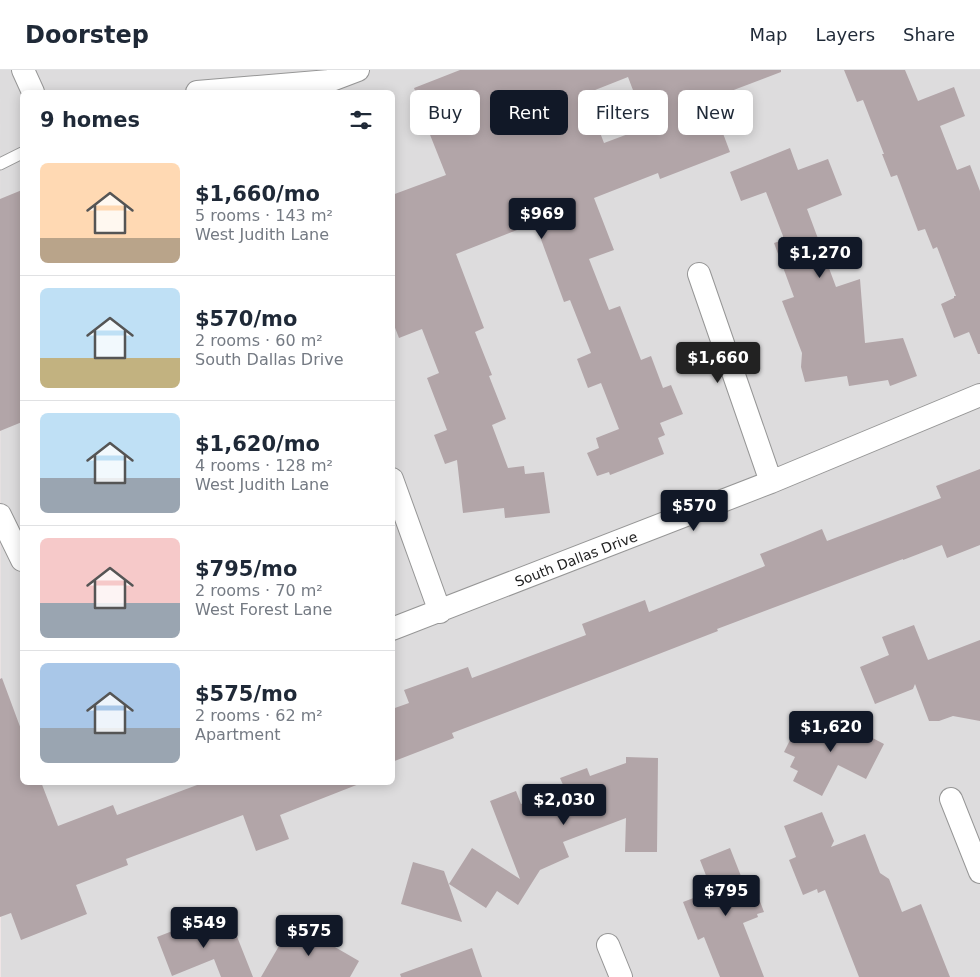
<!DOCTYPE html>
<html lang="en">
<head>
<meta charset="utf-8">
<style>
	:root { --surface:#fff; --page:#f2f2f3; --text:#1f2937; --muted:#747a83; --line:#e0e1e3; --accent:#111827 }
	body { margin:0; font-family:"DejaVu Sans",sans-serif; background:var(--page); color:var(--text); height:100vh; display:flex; flex-direction:column; font-size:19px; white-space:nowrap }
	* { box-sizing:border-box; margin:0 }
	p { font-size:16px; color:var(--muted) }
	.icon { flex:none; width:28px; height:28px; fill:none; stroke:currentColor; stroke-width:2; stroke-linecap:round; stroke-linejoin:round }
	.map { position:relative; flex:1; overflow:hidden }
	.details { position:absolute; left:20px; top:20px; width:375px; height:695px; display:flex; flex-direction:column; background:var(--surface); border-radius:8px; box-shadow:0 2px 12px #0003 }
	.details>* { flex:none }
	.banner { position:absolute; left:410px; top:20px; width:475px; height:45px; display:flex; gap:10px }
	.price { position:absolute; translate:-50% -42px; padding:0 11px; border-radius:5px; background:var(--accent); color:#fff; font-size:16px; line-height:32px; filter:drop-shadow(0 1px 2px #0008) }
	.price::after { content:''; position:absolute; left:50%; top:30px; width:15px; height:11px; margin-left:-8px; background:inherit; clip-path:polygon(0 0,100% 0,50% 100%) }
	.price.active { background:#222; color:#fff }
	ul { padding:0; list-style:none }
	li { display:flex; align-items:center; gap:15px; height:125px; padding:0 20px }
	li+li { border-top:1px solid var(--line) }
	li span { display:grid; place-items:center; flex:none; width:140px; height:100px; border-radius:8px; color:#555 }
	li>.icon { margin-inline-start:auto }
	span .icon { width:60px; height:60px; fill:#fffc; stroke-width:1 }
	li b { font-size:21px }
	h2 { display:flex; justify-content:space-between; align-items:center; height:60px; padding:0 20px; font-size:21px }
	.pill { padding:0 18px; border-radius:8px; background:var(--surface); box-shadow:0 2px 12px #0003; font-size:18px; line-height:45px }
	.pill.active { background:var(--accent); color:#fff }
	header { display:flex; align-items:center; gap:30px; box-sizing:border-box; height:70px; padding:0 25px; background:var(--surface); border-bottom:1px solid var(--line) }
	header strong { font-size:24px }
	nav { display:flex; gap:28px; margin-inline-start:auto; font-size:18px }
	.map>svg:first-child { display:block }
</style>
</head>
<body>
<header>
<strong>Doorstep</strong>
<nav><a>Map</a><a>Layers</a><a>Share</a></nav>
</header>
<div class="map">
<svg width="980" height="907" viewBox="0 0 980 907">
	<rect width="100%" height="100%" fill="#f0e5e6"/>
	<path fill="#dddcdd" fill-rule="evenodd" d="M0,0H980V907H1ZM22,22H392V712H22Z"/>
	<path fill="#b2a5a8" fill-rule="evenodd" d="M460,0H781V2L710,29L730,82L660,109L658,103L594,128L614,180L589,189L609,240L620,236L641,290L651,286L663,318L671,315L683,344L660,353L665,365L658,368L664,384L610,405L609,402L597,406L587,383L599,378L596,368L619,359L601,313L588,318L577,289L591,283L570,230L564,232L535,153L456,184L484,258L475,262L492,305L489,306L506,349L492,355L508,398L524,396L525,404L544,402L550,443L505,448L504,438L463,443L457,390L445,394L434,365L447,360L427,308L439,303L422,259L399,268L392,250V125L446,105L415,27L417,26L414,18ZM628,7L647,57L604,73L585,24Z
		M844,0H905L918,31L954,17L965,46L940,56L957,100L970,95L980,121V284H978L969,262L954,268L941,234L954,228V226H956L937,177L933,179L925,159L918,161L897,105L891,107L882,84H884L863,30L857,32Z
		M790,78L798,100L828,89L842,125L807,139L836,217L860,209L865,273L903,268L917,306L890,316L888,310L849,316L847,306L805,312L801,297L802,283L782,231L794,227L774,173L783,170V166L766,122L741,131L730,102Z
		M22,120V352L0,361V129Z
		M980,399V475L947,488L942,475L903,490V489L717,559L718,561L615,601L452,663L454,668L392,692V639L409,633L404,620L468,597L472,608L525,588L586,565L582,554L645,530L649,542L765,496L760,484L793,471L822,459L827,471L941,428L936,416Z
		M914,555L928,590L980,570V651L953,646L939,651H929L915,614L913,619L875,634L860,597L889,585L882,567Z
		M2,608L22,662V712H41L58,756L113,735L117,745L205,712H359V714L280,745L289,769L256,781L243,745L126,789L128,795L76,815L87,844L21,870L11,843L0,847V609Z
		M827,644L884,674L866,709L838,695L822,726L793,711L798,701L790,697L795,687L784,682L798,654L817,664Z
		M626,687L658,688L657,782H625L626,748L563,772L569,787L540,800L518,835L497,821L486,838L449,814L472,778L520,809L490,731L516,721L521,734L564,717L560,708L587,698L590,706L626,693Z
		M822,742L834,771L831,777L865,764L880,803L889,809L902,842L921,834L950,907H859L825,820L818,823L817,819L803,825L789,790L796,787L784,756Z
		M730,778L748,824L756,821L764,842L757,844L758,847L743,853L764,907H720L704,867L698,870L683,832L712,821L700,790Z
		M413,792L444,801L462,852L401,834Z
		M216,844L226,868L236,864L253,907H221L214,889L172,906L157,867Z
		M294,850L329,870L328,873L359,891L350,907H261Z
		M472,878L482,907H401L400,904Z"/>
	<g fill="none" stroke-linecap="round" stroke-linejoin="round">
		<g stroke="#969696" stroke-width="13">
			<path id="lane" d="M0,94L22,83"/>
		</g>
		<g stroke="#969696" stroke-width="24">
			<path id="street" d="M23,0L33,22
				M197,22L329,11L358,0
				M699,204L771,412
				M392,409L440,542
				M0,445L22,490
				M392,559L771,412L980,325
				M951,729L980,802
				M608,875L621,907"/>
		</g>
		<use href="#lane" stroke="#fff" stroke-width="11"/>
		<use href="#street" stroke="#fff" stroke-width="22"/>
	</g>
	<g text-anchor="middle" dominant-baseline="central" stroke-width="5" stroke-linejoin="round" paint-order="stroke">
		<g font-size="14" fill="#1f1f1f" stroke="#fff">
			<text transform="translate(576 489) rotate(-21)">South Dallas Drive</text>
		</g>
	</g>
</svg>
<b class="price" style="left:542px;top:170px">$969</b>
<b class="price" style="left:820px;top:209px">$1,270</b>
<b class="price active" style="left:718px;top:314px">$1,660</b>
<b class="price" style="left:694px;top:462px">$570</b>
<b class="price" style="left:831px;top:683px">$1,620</b>
<b class="price" style="left:564px;top:756px">$2,030</b>
<b class="price" style="left:726px;top:847px">$795</b>
<b class="price" style="left:204px;top:879px">$549</b>
<b class="price" style="left:309px;top:887px">$575</b>
<div class="banner">
<a class="pill">Buy</a>
<a class="pill active">Rent</a>
<a class="pill">Filters</a>
<a class="pill">New</a>
</div>
<section class="details">
<h2>9 homes<svg class="icon" aria-label="filters" viewBox="0 0 24 24"><path d="M4 7h16M4 17h16"/><circle cx="9" cy="7" r="2"/><circle cx="15" cy="17" r="2"/></svg></h2>
<ul>
<li><span style="background:linear-gradient(#ffd9b3 75%,#b9a48a 0)"><svg class="icon" aria-label="home" viewBox="0 0 24 24"><path d="M3 11l9-7 9 7M6 9v11h12V9"/></svg></span><div><b>$1,660/mo</b><p>5 rooms · 143 m²</p><p>West Judith Lane</p></div></li>
<li><span style="background:linear-gradient(#bfe0f5 70%,#c2b280 0)"><svg class="icon" aria-label="home" viewBox="0 0 24 24"><path d="M3 11l9-7 9 7M6 9v11h12V9"/></svg></span><div><b>$570/mo</b><p>2 rooms · 60 m²</p><p>South Dallas Drive</p></div></li>
<li><span style="background:linear-gradient(#bfe0f5 65%,#9aa5b1 0)"><svg class="icon" aria-label="home" viewBox="0 0 24 24"><path d="M3 11l9-7 9 7M6 9v11h12V9"/></svg></span><div><b>$1,620/mo</b><p>4 rooms · 128 m²</p><p>West Judith Lane</p></div></li>
<li><span style="background:linear-gradient(#f6c9c9 65%,#9aa5b1 0)"><svg class="icon" aria-label="home" viewBox="0 0 24 24"><path d="M3 11l9-7 9 7M6 9v11h12V9"/></svg></span><div><b>$795/mo</b><p>2 rooms · 70 m²</p><p>West Forest Lane</p></div></li>
<li><span style="background:linear-gradient(#a9c7e8 65%,#9aa5b1 0)"><svg class="icon" aria-label="home" viewBox="0 0 24 24"><path d="M3 11l9-7 9 7M6 9v11h12V9"/></svg></span><div><b>$575/mo</b><p>2 rooms · 62 m²</p><p>Apartment</p></div></li>
</ul>
</section>
</div>
</body>
</html>
